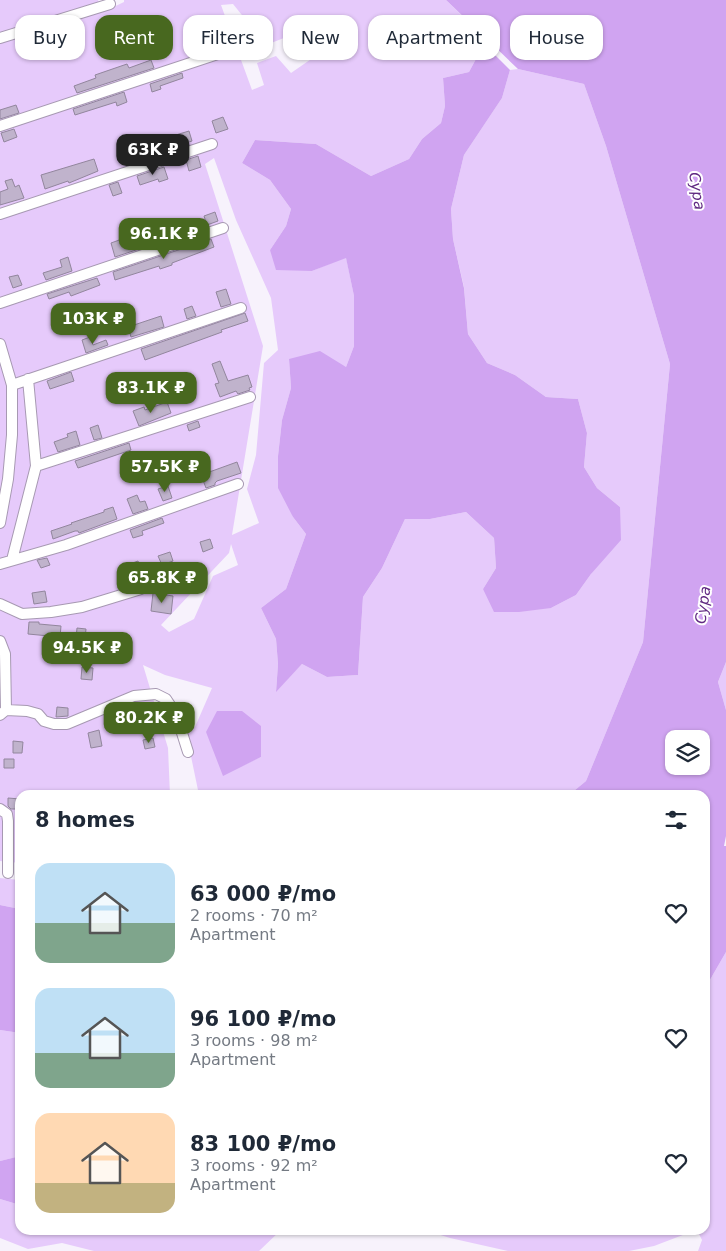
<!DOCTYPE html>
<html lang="en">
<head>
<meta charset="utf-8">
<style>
	:root { --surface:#fff; --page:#f2f2f3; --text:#1f2937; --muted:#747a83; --accent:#48681f }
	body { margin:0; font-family:"DejaVu Sans",sans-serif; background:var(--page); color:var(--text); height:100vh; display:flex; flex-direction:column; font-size:19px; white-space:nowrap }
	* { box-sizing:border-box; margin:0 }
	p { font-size:16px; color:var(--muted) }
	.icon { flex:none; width:28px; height:28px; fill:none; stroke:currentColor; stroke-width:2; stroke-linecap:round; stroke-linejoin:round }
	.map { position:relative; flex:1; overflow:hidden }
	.drawer { position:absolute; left:15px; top:790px; width:695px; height:445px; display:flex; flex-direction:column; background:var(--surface); border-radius:15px; box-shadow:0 1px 4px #0004 }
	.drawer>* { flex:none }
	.banner { position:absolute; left:15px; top:15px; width:696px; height:45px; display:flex; gap:10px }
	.buttons { position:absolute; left:665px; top:730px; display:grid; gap:10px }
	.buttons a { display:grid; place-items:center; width:45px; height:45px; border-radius:10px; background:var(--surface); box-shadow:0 1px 4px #0004; font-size:25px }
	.price { position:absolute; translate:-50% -42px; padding:0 11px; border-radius:10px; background:var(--accent); color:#fff; font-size:16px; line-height:32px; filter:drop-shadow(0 1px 2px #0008) }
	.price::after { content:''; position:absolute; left:50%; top:30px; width:15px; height:11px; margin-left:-8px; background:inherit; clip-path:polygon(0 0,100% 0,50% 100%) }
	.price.on { background:#222; color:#fff }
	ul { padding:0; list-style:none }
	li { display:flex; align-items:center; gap:15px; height:125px; padding:0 20px }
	li span { display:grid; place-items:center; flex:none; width:140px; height:100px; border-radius:15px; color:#555 }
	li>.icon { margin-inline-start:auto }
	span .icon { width:60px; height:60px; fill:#fffc; stroke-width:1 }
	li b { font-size:21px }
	h2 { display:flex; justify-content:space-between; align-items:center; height:60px; padding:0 20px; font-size:21px }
	.tag { padding:0 18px; border-radius:15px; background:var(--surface); box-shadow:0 1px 4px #0004; font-size:18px; line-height:45px }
	.tag.on { background:var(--accent); color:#fff }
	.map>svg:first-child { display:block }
</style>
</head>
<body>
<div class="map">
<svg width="726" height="1251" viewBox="0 0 726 1251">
	<rect width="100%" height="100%" fill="#f7f2fc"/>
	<path fill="#e6cafb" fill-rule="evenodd" d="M0,0H98L103,12L124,2V0H446L485,38L484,44L469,72L443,78L445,106L441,123L422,139L409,159L371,176L316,144L255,140L242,163L270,180L291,209L286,226L270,250L312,271L346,257L354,296V346L346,367L289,359L291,388L282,420L278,456L293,517L306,534L286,589L261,608L276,639L278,664L276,691L302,664L327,677L358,675L363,597L382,568L405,519H430L466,512L494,538L496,568L483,589L551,608L576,595L591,574L620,507L597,488L584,467L587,433L578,399L546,397L515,375L487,363L468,334L464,287L453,239L451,209L464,155L502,98L510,70L518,69L584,84L606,146L670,364L643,642L586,781L569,795H199L187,737L178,720H186L195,727L212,688L165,675L143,665L168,748L170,795H20V863L0,861ZM233,4L266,45L307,29L317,55L291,73L276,56L257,63L264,85L252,90L221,5ZM214,158L236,220L271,298L278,350L264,363L256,455L247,489L259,523L232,535L263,346L205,164ZM231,544L238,565L213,576L194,619L169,632L161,625L229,553ZM206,732L261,757L242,766Z
		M726,662V710L718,682Z
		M0,878L20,880V909L0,905Z
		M726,952V1251H698L702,1240L697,1230H705V987L707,985Z
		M0,1030L20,1033V1156L0,1161Z
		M0,1199L20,1205V1230H281L259,1251H94L62,1243L28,1249L0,1238Z
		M425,1230H696L654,1246L629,1251H508L450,1238Z"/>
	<path fill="#d0a4f1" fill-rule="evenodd" d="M446,0H726V662L718,682L726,710V836L724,846H726V952L707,985L705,987V795H569L586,781L643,642L670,364L606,146L584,84L518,69ZM674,739H701V766H674Z
		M484,44L510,70L502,98L464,155L451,209L453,239L464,288L468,334L487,363L515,375L546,397L578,399L587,433L584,467L597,488L620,507L621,540L591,574L576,595L551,608L519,612H494L483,589L496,568L494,538L466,512L430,519H405L382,568L363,597L358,675L327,677L302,664L276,692L278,664L276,639L261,608L286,589L306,534L293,517L278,488V456L282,420L291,388L289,359L320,351L346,367L354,346V296L346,258L312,271L276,270L270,250L286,226L291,209L270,180L242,163L255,140L316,144L371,176L409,159L422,139L441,123L445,106L443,78L469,72Z
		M217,711H242L261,726V757L223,776L206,732Z
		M0,905L20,909V1033L0,1030Z
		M20,1156V1205L0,1199V1161Z"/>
	<path fill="#c0b3cc" stroke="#92869d" d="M145,30L148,38L137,42L134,34Z
		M151,60L154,68L77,93L74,86L96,78L95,75L127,64L129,68Z
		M182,73L183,78L160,86L161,89L152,92L150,84Z
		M124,92L127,102L117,106L116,102L75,115L73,109Z
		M16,105L19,113L0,119V110Z
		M223,117L228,129L216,133L212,121Z
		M14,129L17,137L4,142L1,133Z
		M189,131L192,141L160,152L156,141Z
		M198,156L201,167L189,171L186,160Z
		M94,159L98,171L69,183L68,181L45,189L41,175Z
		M164,167L168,179L159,182L158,179L140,185L137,176Z
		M12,179L15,187L19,185L24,198L0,205V192L8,189L5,181Z
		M118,182L122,193L113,196L109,185Z
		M215,212L218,221L207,225L204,216Z
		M182,221L186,233L161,242L158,231Z
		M136,238L139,249L115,257L111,243L122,239L123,242Z
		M211,239L214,247L172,263V265L160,269L159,266L115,280L113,272Z
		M68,257L72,271L46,280L43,273L62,267L60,260Z
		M18,275L22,285L13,288L9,277Z
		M97,278L100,285L71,296L69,292L49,299L47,294Z
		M226,289L231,304L221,307L216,292Z
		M192,306L196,316L187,319L184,309Z
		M245,313L248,321L221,330L222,332L145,360L141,349Z
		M161,316L164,327L131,337L128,327Z
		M90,337L93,345L106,340L108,345L86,353L82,340Z
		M220,361L228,381L248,375L252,387L249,388L250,390L238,394L236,391L220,397L215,384L219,383L212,364Z
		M71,372L74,381L50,389L47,381Z
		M167,402L171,413L139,426L133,411L144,407L145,410Z
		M198,421L200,427L189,431L187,425Z
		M98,425L102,438L94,440L90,428Z
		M76,431L80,445L58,452L54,442L68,437L67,434Z
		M129,443L131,450L78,468L75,461Z
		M237,462L241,473L217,481L215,483V485L206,488L201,475Z
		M168,486L172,498L163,501L158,489Z
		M137,495L140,502L145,501L148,509L133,514L127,499Z
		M113,507L117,519L79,533L78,531H75L53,539L51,531L72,524L71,523L104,512V510Z
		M162,518L164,523L142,531L143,535L133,538L130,530Z
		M210,539L213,548L203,552L200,542Z
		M170,552L173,561L162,565L158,556Z
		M47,558L50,565L41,568L37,560Z
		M138,561L144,577L135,580L130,564Z
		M45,591L47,602L34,604L32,593Z
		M153,593L173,596L171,614L151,611Z
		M29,622H39V624L61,626L60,637L28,634Z
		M77,628L86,629L85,639H76Z
		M82,667L93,668L92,680L81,679Z
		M57,707L68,708V716L56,717Z
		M139,717L142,729L134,731L131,718Z
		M99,730L102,746L91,748L88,733Z
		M153,738L155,747L145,749L143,740Z
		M13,741L23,742L22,753H13Z
		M4,759H14V768H4Z
		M8,798L20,799V809H11L8,806Z"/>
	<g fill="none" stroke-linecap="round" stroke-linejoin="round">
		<g stroke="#a799b2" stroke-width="12">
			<path id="minor" d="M0,38L110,4
				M0,126L245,45
				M0,214L212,144
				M0,303L223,228
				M0,344L12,385V435L8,479L0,523
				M28,379L36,466
				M12,385L241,308
				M12,560L36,466L250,397
				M0,564L66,545L238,484
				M0,604L22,614L51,612L82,607L141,589
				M0,641L5,654L6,710
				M0,715L6,710L27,711L38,714L44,721L54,724H67L134,696L156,694L166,699L176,714L188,752
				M0,809L7,814L8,821V873"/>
		</g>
		<use href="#minor" stroke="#fff" stroke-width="10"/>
	</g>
	<g text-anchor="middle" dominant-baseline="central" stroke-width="4" stroke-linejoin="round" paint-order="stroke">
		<g font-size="15" font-style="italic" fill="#602982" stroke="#fff">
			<text transform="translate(697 191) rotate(81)">Сура</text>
			<text transform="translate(703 605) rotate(-82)">Сура</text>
		</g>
	</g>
</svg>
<div class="buttons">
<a><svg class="icon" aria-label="layers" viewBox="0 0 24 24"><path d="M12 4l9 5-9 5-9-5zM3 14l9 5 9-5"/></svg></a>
</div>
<b class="price on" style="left:153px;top:176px">63K ₽</b>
<b class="price" style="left:164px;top:260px">96.1K ₽</b>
<b class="price" style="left:93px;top:345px">103K ₽</b>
<b class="price" style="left:151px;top:414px">83.1K ₽</b>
<b class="price" style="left:165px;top:493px">57.5K ₽</b>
<b class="price" style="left:162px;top:604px">65.8K ₽</b>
<b class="price" style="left:87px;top:674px">94.5K ₽</b>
<b class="price" style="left:149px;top:744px">80.2K ₽</b>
<div class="banner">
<a class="tag">Buy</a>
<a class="tag on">Rent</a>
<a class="tag">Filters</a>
<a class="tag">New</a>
<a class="tag">Apartment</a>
<a class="tag">House</a>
</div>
<section class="drawer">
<h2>8 homes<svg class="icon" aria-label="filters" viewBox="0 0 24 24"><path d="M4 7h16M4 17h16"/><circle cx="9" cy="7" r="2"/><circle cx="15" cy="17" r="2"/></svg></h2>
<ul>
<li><span style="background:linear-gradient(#bfe0f5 60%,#7fa58c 0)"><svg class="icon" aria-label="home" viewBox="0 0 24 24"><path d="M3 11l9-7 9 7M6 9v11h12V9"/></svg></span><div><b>63 000 ₽/mo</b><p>2 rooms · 70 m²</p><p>Apartment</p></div><svg class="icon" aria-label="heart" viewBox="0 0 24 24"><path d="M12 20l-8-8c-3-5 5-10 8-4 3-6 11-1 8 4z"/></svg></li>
<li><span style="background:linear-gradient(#bfe0f5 65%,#7fa58c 0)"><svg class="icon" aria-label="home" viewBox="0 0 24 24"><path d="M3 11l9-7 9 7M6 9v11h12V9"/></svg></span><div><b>96 100 ₽/mo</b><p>3 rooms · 98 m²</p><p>Apartment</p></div><svg class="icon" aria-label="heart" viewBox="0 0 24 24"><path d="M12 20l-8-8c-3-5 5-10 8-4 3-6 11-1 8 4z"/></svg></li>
<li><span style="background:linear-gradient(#ffd9b3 70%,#c2b280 0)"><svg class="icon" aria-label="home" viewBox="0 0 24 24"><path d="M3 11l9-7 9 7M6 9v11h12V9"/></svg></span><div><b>83 100 ₽/mo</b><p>3 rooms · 92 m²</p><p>Apartment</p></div><svg class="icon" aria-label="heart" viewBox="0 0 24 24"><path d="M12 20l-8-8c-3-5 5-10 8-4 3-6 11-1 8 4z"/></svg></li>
</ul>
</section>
</div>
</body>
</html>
